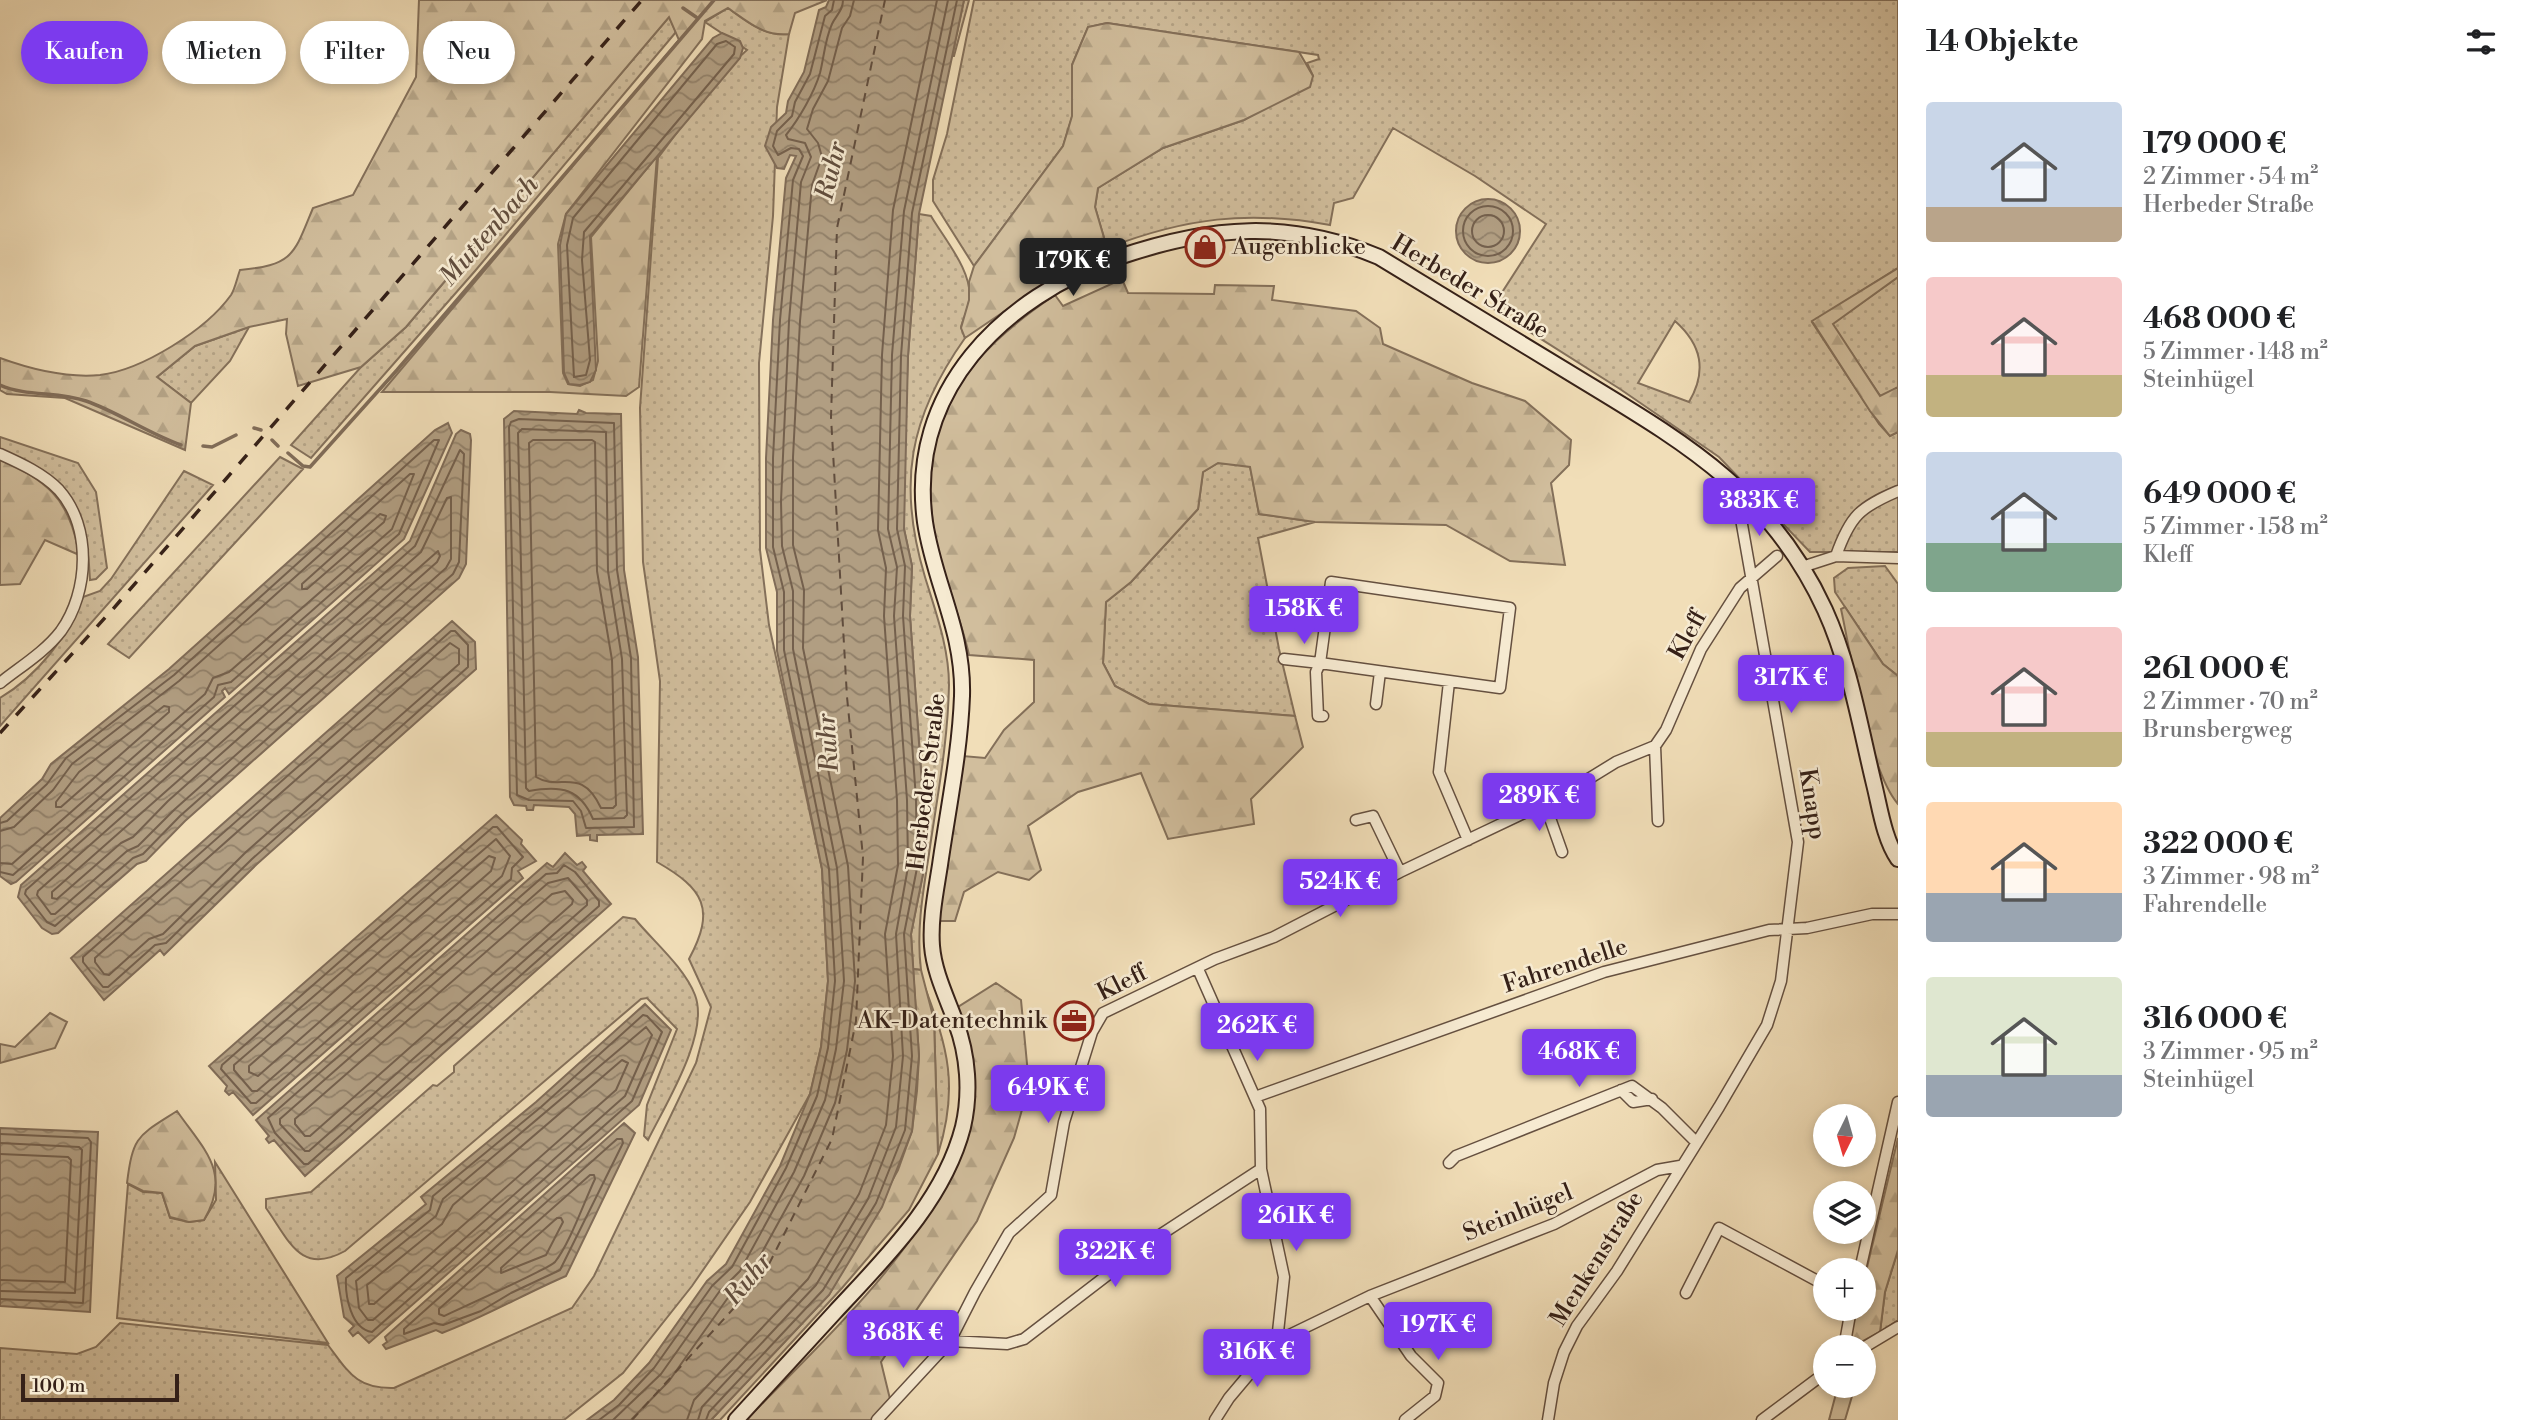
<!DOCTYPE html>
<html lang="de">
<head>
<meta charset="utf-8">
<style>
	:root { --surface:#fff; --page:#f6f6f6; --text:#202124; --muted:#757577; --accent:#7c3aed }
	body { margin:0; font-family:"Libre Bodoni",serif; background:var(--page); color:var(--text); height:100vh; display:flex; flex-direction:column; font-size:26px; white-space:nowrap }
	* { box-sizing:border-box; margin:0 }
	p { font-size:23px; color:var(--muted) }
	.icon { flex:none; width:38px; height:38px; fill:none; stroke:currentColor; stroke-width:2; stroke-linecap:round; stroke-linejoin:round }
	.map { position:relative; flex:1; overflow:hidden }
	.details { display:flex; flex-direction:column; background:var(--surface); width:630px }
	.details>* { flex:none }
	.guide { position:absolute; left:21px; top:21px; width:665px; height:63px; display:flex; gap:14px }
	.needle { width:46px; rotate:185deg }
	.tools { position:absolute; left:1813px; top:1104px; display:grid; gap:14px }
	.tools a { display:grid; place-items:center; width:63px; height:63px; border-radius:50%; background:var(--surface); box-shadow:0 4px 10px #0003; font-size:35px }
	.scale { position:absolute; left:21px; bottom:18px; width:158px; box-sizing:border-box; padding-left:7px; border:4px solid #362118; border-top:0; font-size:19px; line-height:24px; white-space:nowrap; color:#362118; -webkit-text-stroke:5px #f6ead1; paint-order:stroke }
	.price { position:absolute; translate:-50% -60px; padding:0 16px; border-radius:7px; background:var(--accent); color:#fff; font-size:23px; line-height:46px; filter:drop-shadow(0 2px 4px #0008) }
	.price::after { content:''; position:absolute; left:50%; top:42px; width:21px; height:16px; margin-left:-10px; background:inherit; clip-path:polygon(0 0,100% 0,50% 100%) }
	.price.on { background:#222; color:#fff }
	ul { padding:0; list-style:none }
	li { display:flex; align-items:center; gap:21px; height:175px; padding:0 28px }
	li span { display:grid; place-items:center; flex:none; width:196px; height:140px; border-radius:7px; color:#555 }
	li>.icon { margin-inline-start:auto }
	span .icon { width:84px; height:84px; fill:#fffc; stroke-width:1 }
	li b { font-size:30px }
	h2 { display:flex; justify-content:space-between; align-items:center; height:84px; padding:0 28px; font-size:30px }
	.tag { padding:0 24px; border-radius:32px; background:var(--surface); box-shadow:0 4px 10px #0003; font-size:24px; line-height:63px }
	.tag.on { background:var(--accent); color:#fff }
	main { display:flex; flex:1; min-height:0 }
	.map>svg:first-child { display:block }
</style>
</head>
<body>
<main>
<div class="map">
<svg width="1898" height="1420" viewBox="0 0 1898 1420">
	<defs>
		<pattern id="grass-dots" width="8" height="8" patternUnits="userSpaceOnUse" patternTransform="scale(1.75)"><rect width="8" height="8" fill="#d1be9d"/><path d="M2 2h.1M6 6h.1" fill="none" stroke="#b4a386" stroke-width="1.8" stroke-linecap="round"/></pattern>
		<pattern id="forest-firs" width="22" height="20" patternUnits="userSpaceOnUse" patternTransform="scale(1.75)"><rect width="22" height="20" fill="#d1be9d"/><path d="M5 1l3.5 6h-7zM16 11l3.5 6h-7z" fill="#b4a386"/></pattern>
		<pattern id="water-waves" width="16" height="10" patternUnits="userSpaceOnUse" patternTransform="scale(1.75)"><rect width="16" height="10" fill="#b19e82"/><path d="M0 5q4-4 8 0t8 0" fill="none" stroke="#918069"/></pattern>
	</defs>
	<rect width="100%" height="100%" fill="#f1deb8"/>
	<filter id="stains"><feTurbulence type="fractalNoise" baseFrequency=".00286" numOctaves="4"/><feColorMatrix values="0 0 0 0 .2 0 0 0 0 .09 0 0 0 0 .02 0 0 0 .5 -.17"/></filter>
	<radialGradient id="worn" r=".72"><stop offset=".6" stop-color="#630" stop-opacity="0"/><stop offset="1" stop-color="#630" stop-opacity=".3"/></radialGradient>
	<path fill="url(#grass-dots)" stroke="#84705a" stroke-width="2" fill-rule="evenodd" d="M964,0H969L954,56H952Z
		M974,0H1898V268L1812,322L1879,424L1890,436L1898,432V552H1810L1719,457L1620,389L1492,308L1546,224L1475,176L1393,128L1353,198L1334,203L1330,225C1248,210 1185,218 1107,248L1095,207L1098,188L1163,148L1244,120L1313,76L1307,63L1319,59L1318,55L1107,23L1088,27L1072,65V117L1063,146L974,266L933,201V180L947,134ZM1675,321C1702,345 1707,371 1689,402L1638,383Z
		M728,8C746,21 765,37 789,34L777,107L773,216L759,363L760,550L769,625L822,869L828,981L821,1047L810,1094L750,1202L692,1286L623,1373L564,1420H0V1348L77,1354L96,1347L120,1323L328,1345C349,1373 357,1389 394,1388L572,1308L594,1276L696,1063L711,1007L689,959C716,909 704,889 657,862L660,681L643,562L640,408L658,158L719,76L747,50L705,22Z
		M669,17L676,32L475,271L311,458L291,445L361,367L406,327Z
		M919,214L931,216C945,240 974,273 969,301C968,310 963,319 961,327L965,338C909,417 897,484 925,577C936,613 949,648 949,685C948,742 937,798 929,854C923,892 916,931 921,970L913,969L911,934L924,869L923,799L910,616L912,566L904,529L903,473L908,356Z
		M1898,277V387L1881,397L1832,324Z
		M249,327L230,361L191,403L157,377L195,346Z
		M0,437L78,463L96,492L107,568L96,579L90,580C86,501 70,481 0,449Z
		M280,457L303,469L129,658L108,644Z
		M1218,463L1250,466L1259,514L1315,522L1258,538L1279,649L1295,716L1149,704L1115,686L1103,663L1106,602L1131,582L1198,509L1203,472Z
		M184,471L213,485L0,726V698C37,676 68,637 83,597L100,591L111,579Z
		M1885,566L1898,584V676L1883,664L1835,592L1834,578L1848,568Z
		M623,917L635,919C654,942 684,967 695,995C710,1034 665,1105 648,1140L644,1136L647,1105L677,1029L647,998L641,999L345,1251C300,1276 289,1240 266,1208V1199L311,1192L433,1085L437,1086L454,1072V1066Z
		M924,985C948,1048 959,1087 938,1154L934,1020Z
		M215,1162L328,1343L117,1318L128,1184L143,1192L162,1193L170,1218L189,1222L204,1220L216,1200Z
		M1898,1250V1320L1880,1332L1885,1292Z"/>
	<path fill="url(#forest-firs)" stroke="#84705a" stroke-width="2" d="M419,0H827L795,13L789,34C764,37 747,21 728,8L705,21L702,39L566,214L558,244L563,373L568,384L580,386L593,380L598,361L591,237L657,156L639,387L626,396L550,392H382L679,40L669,17L406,327L361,367L298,386L286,334L287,319L249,327L195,346L157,377L191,403L185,450L65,398L7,394L0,390V358C30,369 68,378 100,375C142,370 206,330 231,295C235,289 237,278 240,270C294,265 294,254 313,208L353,195L416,77Z
		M1107,23L1299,52L1313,76L1310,87L1244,120L1163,148L1098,188L1095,207L1107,248L1067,269L965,338L961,328L969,300V282L974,266L1063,146L1072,116V65L1088,27Z
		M1898,268V277L1833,324L1880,396L1898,387V432L1890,436L1870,411L1812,321Z
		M1122,279L1128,293L1214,294L1215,285L1274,286L1272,300L1356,311L1380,328L1383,344L1472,383L1525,401L1571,440L1569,465L1551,483L1565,565L1510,561L1446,525L1315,522L1259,514L1250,467L1218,463L1203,472L1198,509L1131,582L1106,602L1103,663L1115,686L1149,704L1295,716L1303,747L1251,799L1254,824L1168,839L1141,773L1078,792L1028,826L1041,870L1029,880L998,872L964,892L955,921H938L963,756L985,758L1004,730L1034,702V660L969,655C960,614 941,573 934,531C916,418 966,355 1055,295L1063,306Z
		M0,458C46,482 68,496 78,549L77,554L45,540L20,584L0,585Z
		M1845,607L1883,664L1898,676V804C1869,771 1851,655 1841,609Z
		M913,969L921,970L934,1020L938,1154L909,1210L842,1288L720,1420H711L829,1295L898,1170L912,1131L917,1091L919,1056Z
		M996,983L1021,1000L1029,1085L1014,1138L977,1221L881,1362L890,1399L879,1413L885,1420H746C820,1344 901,1271 950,1175C956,1164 965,1150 968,1137C978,1092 974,1050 958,1007Z
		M50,1013L67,1022L55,1048L0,1063V1044L15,1047Z
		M177,1111C204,1150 232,1172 204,1220L189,1222L170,1217L162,1193L143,1191L127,1183C133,1135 138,1136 177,1111Z
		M1898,1138V1250L1885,1292L1880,1332L1852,1347L1849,1341L1857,1309H1864V1280Z
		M1838,1386H1855L1845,1420H1829Z"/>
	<path fill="url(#water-waves)" stroke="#806c58" stroke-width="2" d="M829,0H964L919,214L908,356L904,529L912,566L910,616L923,799L924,869L911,934L919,1056L912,1131L882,1207L829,1295L711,1420H587L614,1400L649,1363L707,1281L726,1264L780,1166L810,1094L821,1047L828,981L822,869L777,651V592L766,548V458L773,320L786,178L796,156L790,155L784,169L777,168L765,146L771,127L786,113L788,101L804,72L819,10L826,7Z
		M722,33L740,41L743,48L740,58L590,236L596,370L590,382L580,385L569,384L564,373L560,245L566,214L713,38Z
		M1456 231a32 32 0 1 1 64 0a32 32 0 1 1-64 0Z
		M579,410L586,413L621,414L624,570L638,657L643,834L597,835V841L590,840V835L577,836L575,814L569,807L534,805L533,810H527L526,806L514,805L510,797L504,419L514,411L577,414Z
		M448,423L452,433L404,539L229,694L225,688L222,691L225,697L16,882L11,884L0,876V818L42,779L51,764L169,669L435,430Z
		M461,430L470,434L471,440L466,564L459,578L185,821L146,861L137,864L58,933L52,934L42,928L18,897L21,885L410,541L456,434Z
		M452,621L475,642L476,669L257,864L164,955L160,950L104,1000L71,958Z
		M496,815L522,840L521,844L536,861L518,871L523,878L253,1115L233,1092L229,1095L225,1091L227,1086L209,1066Z
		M565,853L577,865L582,862L586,867L583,871L611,904L305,1176L274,1140L269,1143L266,1139L269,1136L256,1120L547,863L553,867Z
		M645,1004L671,1030L639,1105L369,1343L358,1332L353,1336L349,1331L354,1326L344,1317L337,1276L426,1204L421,1197L536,1102Z
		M624,1123L635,1133L566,1276C524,1294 485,1317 442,1333L436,1330L386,1349L383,1345L387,1342L385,1337Z
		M0,1128L98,1132L90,1312L0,1306Z"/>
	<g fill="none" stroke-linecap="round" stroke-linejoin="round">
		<path stroke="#74604d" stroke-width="2" d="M726,41L735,47L734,54L584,232L582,260L590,360L586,375L574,377L567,245L573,218L717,44Z
			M1463 231a25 25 0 1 1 50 0a25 25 0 1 1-50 0Z
			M1472 231a16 16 0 1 1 32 0a16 16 0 1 1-32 0Z
			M519,419L614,423L617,570L631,658L634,827L586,828L581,811L573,801L529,800L517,795L509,427L511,422Z
			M522,429L606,432L608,571L622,659L627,815L624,818L593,819C580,789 562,785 529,791L526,788L518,433Z
			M533,440H592L595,442L597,571L612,660L616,805L613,808H601C581,765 560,792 536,777L529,443Z
			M460,450L464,454L459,562L453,574L180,816L143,854L133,858L55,926L47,922L25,894L26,890L415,546Z
			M451,497V559L446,568L175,809L138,846L127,851L55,914H51L37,895L38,891L421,552L447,498Z
			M380,514L386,516L384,522L307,589H302V584Z
			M438,551L440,556L437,562L168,801L133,837L121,843L57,899L52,898V892Z
			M451,631H455L468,645V667L252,859L166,943L155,945L108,987H103L83,962V957Z
			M450,643L459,649V664L246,852L163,934L149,939L109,975L104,974L95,962V958Z
			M164,706L169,707V712L61,807H56V802L79,772Z
			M0,823L7,821L47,784L66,758L174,675L434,440H439L399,534L231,682L218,685L214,697L13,875L0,872
			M493,827H497L523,857L512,868L511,879L256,1103H251L221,1069L222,1065Z
			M0,831L14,827L53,790L72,764L179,681L410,474H414L392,529L229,672L213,678L205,694L12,864L0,863
			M496,839L510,856L502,876L257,1091H252L234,1070V1065Z
			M489,856L495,858L491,871L258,1076L249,1072V1066Z
			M564,865L575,872L599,901V906L308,1164H304L275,1133L268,1118L546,874L557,873Z
			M568,878L587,900V905L309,1151H305L280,1124V1119L548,883Z
			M565,891L573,900L572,904L310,1136H305L295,1124V1119L552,894Z
			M643,1015L647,1016L662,1032L632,1101L372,1332C351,1329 345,1296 346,1278L430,1210L433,1196L541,1107Z
			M646,1027L652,1035L625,1096L373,1320H368L359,1308L356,1281L436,1216L443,1199Z
			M622,1060L628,1063L616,1090L374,1304H369L367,1285L442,1224L453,1205Z
			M0,1134L88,1138L91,1142L83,1303L0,1299
			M617,1139H622L623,1143L560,1270L511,1293L481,1311L443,1325L434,1323L404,1334V1329Z
			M0,1143L79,1147L82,1150L75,1293L0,1291
			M0,1154L68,1157L71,1160L65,1282L0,1280
			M590,1175H594L595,1179C584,1202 570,1243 555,1262C550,1268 457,1310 444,1316L439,1314V1309Z
			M557,1218H561L563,1222L546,1255L501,1273V1268Z
			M599,1420L619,1405L654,1368L712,1286L732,1267L786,1168L817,1096L828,1048L835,981L829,869L784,650V592L773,547V458L780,320L793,180L803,156L799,149L791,148L778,155L773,146L777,131L792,116L795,102L810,74L825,16L832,10L834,0
			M613,1420L661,1374L719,1292L740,1271L794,1172L825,1100L836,1049L844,981L837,868L793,649V591L782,546L781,501L789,321L801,182L811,157L805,143L788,139L786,135C799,119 814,93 820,73C824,57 825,39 832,24C836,15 843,11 843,0
			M631,1420L669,1381L727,1299L749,1276L804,1176L835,1103L847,1050L855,981L848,866L803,648L804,590L793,545V457L800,321L812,185L822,157L818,143L807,129L813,109L828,81L842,28L850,16L854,0
			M687,1420L694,1400L808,1279L859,1194L886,1125L893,1056L885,934L898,865L897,800L884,616L886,568L878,530L882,355L893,210L937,0
			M698,1420L702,1407L816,1285L868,1199L896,1127L903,1056L896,934L908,867L907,800L894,616L897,567L888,529L892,355L904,211L948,0
			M706,1420L709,1412L823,1290L876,1203L905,1130L912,1056L904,934L917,868L916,799L903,616L905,566L897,529L901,356L912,213L957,0"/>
		<path stroke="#806c58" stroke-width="3.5" d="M683,8L696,17
			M0,385C27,397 58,391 86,401C118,412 147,433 181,445
			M254,428L261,430
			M272,440L278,446
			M203,446L212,447L236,435
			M288,453L303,466L310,467L397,370L714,0"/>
		<path stroke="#614d3d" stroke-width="2" stroke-dasharray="9 7" stroke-linecap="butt" d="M632,1420L763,1276L832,1139L856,1021L863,857L847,697L831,417L837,228L885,0"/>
		<g stroke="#655040" stroke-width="13">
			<path id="street" d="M0,454C20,463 44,474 59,490C92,527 89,592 61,631C45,652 20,667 0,683
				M1836,556C1850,516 1860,507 1898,491
				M1802,567L1836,556L1898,558
				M1331,582L1510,608L1500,688L1320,663Z
				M1284,659L1320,663L1316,672L1318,716H1323
				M1449,682L1439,772L1468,840
				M1376,704L1380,672
				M1655,746L1658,821
				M1545,804L1562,852
				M1356,820L1373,816L1400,872
				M1198,969L1260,1109L1261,1169L1284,1277L1277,1341
				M1621,1090L1633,1102L1652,1099
				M1255,1097L1604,972L1769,930L1807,928L1872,914H1898
				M1449,1163L1456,1156L1632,1086L1662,1108L1696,1142
				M1860,1270L1898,1102
				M1686,1293L1719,1228L1825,1285
				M1370,1296L1411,1356L1438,1383L1435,1396L1405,1420
				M950,1341L1007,1344L1024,1339L1157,1237L1261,1169
				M1844,1348L1851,1309
				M1863,1348L1898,1327
				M877,1420L950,1341L975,1292L1009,1233L1051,1195L1064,1122L1092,1032L1103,1013L1215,959L1274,937L1400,872L1564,794L1616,762L1655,746L1666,730L1701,649L1740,588L1777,556
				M1215,1420L1229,1398L1277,1341L1370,1296L1554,1224L1657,1170L1680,1166
				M1548,1420L1554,1383L1564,1352L1577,1326L1617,1271L1719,1107L1767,1025L1781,981L1798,842L1741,519L1737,509
				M1762,1420L1825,1373"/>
		</g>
		<g stroke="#362118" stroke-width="18">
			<path id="secondary" d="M736,1420C769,1384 802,1348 835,1312C885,1258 944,1201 963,1127C971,1093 968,1055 956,1023C947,998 934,972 932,946C930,919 936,891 940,865C948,809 960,752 962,696C964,631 934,583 925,522C907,391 1003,297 1119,257C1210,226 1289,219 1379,257C1441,295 1503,333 1565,370C1676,438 1768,486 1825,610C1850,665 1860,726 1874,784C1880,808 1884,839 1898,859"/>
		</g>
		<use href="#street" stroke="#f6ead1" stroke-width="10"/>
		<use href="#secondary" stroke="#f6ead1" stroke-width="14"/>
		<path stroke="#362118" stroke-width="3.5" stroke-dasharray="12 12" stroke-linecap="butt" d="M0,733L113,609L642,0"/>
	</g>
	<defs>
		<g id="shop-ring" transform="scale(2.0125)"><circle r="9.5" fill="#f6ead1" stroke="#8f2418" stroke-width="1.5"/><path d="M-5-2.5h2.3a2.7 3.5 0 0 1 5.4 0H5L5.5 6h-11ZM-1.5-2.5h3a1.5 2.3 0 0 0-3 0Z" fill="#8f2418"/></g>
		<g id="office-ring" transform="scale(2.0125)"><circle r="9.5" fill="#f6ead1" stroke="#8f2418" stroke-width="1.5"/><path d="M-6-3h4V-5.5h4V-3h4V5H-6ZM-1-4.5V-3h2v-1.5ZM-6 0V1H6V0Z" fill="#8f2418"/></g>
	</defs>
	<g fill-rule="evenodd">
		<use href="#shop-ring" x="1205" y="247"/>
		<use href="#office-ring" x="1074" y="1021"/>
	</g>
	<g text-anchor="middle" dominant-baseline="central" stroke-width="5" stroke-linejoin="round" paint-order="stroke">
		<g font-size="24" fill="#362118" stroke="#f6ead1" text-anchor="start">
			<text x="1232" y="247">Augenblicke</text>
			<text x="1047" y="1021" text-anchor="end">AK-Datentechnik</text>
		</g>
		<g font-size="24" fill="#362118" stroke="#f6ead1">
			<text transform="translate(1470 287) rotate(31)">Herbeder Straße</text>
			<text transform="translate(1688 635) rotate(-61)">Kleff</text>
			<text transform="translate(927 782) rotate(-83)">Herbeder Straße</text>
			<text transform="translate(1812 804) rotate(81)">Knapp</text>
			<text transform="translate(1565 966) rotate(-18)">Fahrendelle</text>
			<text transform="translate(1122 983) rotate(-27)">Kleff</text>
			<text transform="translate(1518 1213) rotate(-22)">Steinhügel</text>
			<text transform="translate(1597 1259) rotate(-58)">Menkenstraße</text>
		</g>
		<g font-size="26" font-style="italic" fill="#614d3d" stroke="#f6ead1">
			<text transform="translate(831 171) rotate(-76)">Ruhr</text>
			<text transform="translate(489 231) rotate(-49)">Muttenbach</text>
			<text transform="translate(828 743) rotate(-94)">Ruhr</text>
			<text transform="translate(748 1279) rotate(-50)">Ruhr</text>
		</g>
	</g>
	<rect width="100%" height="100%" filter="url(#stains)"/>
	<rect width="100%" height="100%" fill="url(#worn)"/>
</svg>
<div class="tools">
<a><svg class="needle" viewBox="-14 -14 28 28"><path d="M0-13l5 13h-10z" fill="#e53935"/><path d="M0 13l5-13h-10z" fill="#757577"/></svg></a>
<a><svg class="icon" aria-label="layers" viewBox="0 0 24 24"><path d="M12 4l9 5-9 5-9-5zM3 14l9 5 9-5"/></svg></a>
<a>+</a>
<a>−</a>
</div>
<div class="scale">100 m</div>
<b class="price on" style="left:1073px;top:298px">179K €</b>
<b class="price" style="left:1759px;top:538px">383K €</b>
<b class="price" style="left:1304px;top:646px">158K €</b>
<b class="price" style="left:1791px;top:715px">317K €</b>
<b class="price" style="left:1539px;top:833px">289K €</b>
<b class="price" style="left:1340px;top:919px">524K €</b>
<b class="price" style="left:1257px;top:1063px">262K €</b>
<b class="price" style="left:1579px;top:1089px">468K €</b>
<b class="price" style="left:1048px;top:1125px">649K €</b>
<b class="price" style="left:1296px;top:1253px">261K €</b>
<b class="price" style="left:1115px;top:1289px">322K €</b>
<b class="price" style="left:1438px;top:1362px">197K €</b>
<b class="price" style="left:903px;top:1370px">368K €</b>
<b class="price" style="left:1257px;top:1389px">316K €</b>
<div class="guide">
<a class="tag on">Kaufen</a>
<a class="tag">Mieten</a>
<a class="tag">Filter</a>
<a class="tag">Neu</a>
</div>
</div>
<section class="details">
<h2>14 Objekte<svg class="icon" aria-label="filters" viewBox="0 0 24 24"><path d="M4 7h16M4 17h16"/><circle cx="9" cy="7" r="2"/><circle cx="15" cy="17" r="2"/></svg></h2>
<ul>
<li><span style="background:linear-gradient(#c9d6e8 75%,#b9a48a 0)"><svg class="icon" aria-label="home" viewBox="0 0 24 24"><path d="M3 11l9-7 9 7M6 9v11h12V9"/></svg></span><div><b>179 000 €</b><p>2 Zimmer · 54 m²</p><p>Herbeder Straße</p></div></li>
<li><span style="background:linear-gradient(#f6c9c9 70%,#c2b280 0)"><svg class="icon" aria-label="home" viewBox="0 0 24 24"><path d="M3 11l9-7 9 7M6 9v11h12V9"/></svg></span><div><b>468 000 €</b><p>5 Zimmer · 148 m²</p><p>Steinhügel</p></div></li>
<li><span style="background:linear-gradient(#c9d6e8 65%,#7fa58c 0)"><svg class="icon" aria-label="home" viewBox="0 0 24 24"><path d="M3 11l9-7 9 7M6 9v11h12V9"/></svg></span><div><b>649 000 €</b><p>5 Zimmer · 158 m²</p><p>Kleff</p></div></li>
<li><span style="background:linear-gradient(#f6c9c9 75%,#c2b280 0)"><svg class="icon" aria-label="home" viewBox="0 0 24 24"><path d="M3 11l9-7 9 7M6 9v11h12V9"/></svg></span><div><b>261 000 €</b><p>2 Zimmer · 70 m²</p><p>Brunsbergweg</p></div></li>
<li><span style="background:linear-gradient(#ffd9b3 65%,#9aa5b1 0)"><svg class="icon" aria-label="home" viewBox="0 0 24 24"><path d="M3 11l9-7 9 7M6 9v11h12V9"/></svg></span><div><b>322 000 €</b><p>3 Zimmer · 98 m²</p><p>Fahrendelle</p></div></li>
<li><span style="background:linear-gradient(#dfe7d0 70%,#9aa5b1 0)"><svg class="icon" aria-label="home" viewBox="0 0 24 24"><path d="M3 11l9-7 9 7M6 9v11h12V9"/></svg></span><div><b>316 000 €</b><p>3 Zimmer · 95 m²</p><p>Steinhügel</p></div></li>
</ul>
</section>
</main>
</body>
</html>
